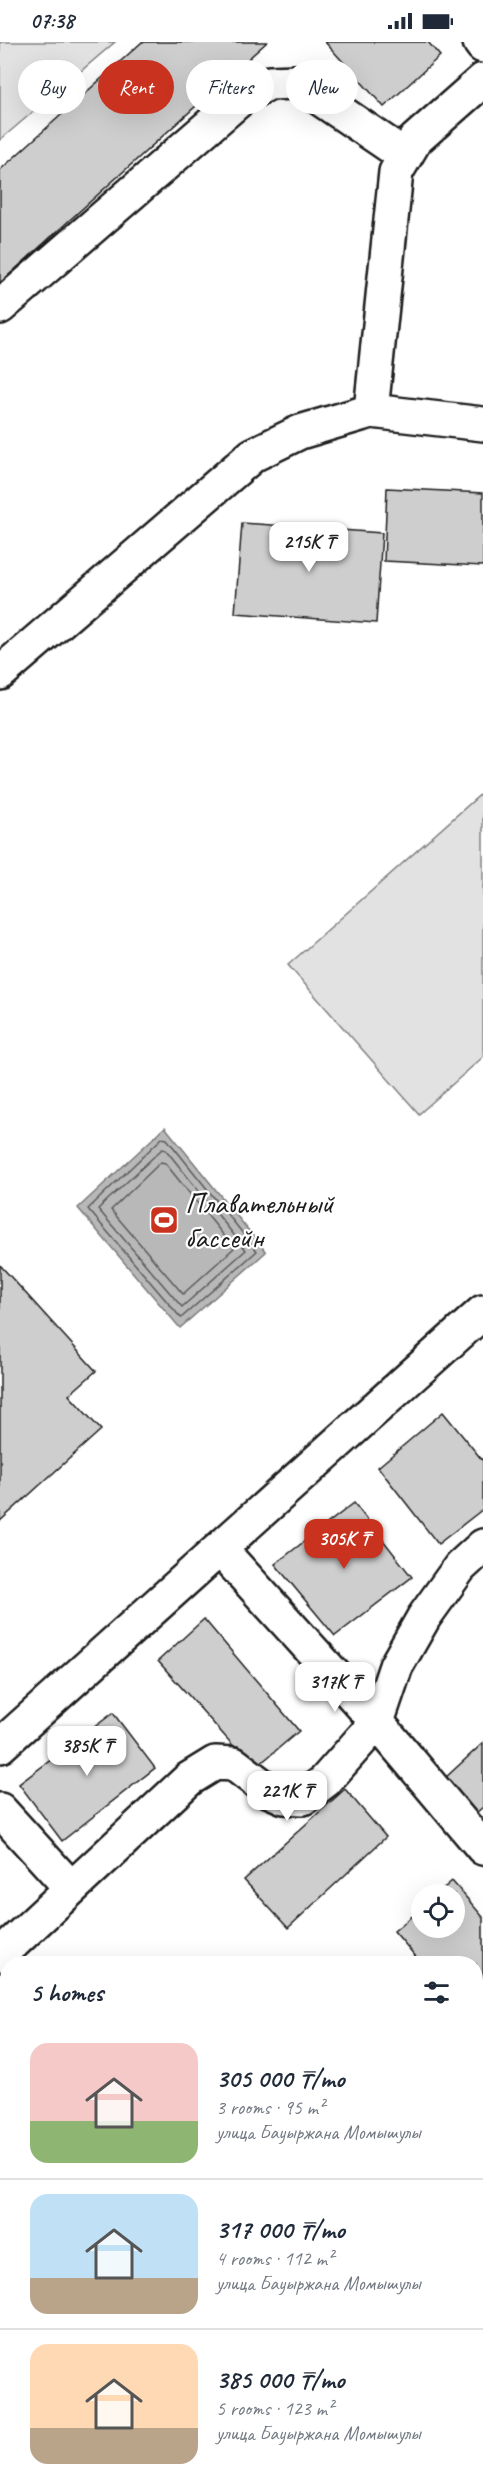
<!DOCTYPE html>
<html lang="en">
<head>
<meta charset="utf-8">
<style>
	:root { --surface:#fff; --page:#f2f2f3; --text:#1f2937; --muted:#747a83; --line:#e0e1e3; --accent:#c8321e }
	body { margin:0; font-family:Caveat,sans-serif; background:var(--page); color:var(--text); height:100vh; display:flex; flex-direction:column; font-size:22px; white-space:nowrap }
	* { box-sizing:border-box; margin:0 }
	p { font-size:20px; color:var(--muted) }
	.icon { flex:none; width:33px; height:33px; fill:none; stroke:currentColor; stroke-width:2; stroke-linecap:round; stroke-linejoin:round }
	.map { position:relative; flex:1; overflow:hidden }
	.side { position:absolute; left:0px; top:1914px; width:483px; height:534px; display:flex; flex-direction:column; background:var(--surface); border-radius:24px 24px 0 0; box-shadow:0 6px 24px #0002 }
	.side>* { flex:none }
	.hud { position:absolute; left:18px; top:18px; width:447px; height:54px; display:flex; gap:12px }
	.fabs { position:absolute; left:411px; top:1842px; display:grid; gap:12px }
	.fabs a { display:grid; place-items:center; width:54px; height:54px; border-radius:50%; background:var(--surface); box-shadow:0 6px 24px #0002; font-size:30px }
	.price { position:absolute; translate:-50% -51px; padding:0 14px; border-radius:12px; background:#fff; color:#222; font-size:20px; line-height:39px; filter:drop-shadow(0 2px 3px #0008) }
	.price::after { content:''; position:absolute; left:50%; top:36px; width:18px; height:14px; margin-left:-9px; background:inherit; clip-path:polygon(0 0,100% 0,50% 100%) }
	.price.active { background:var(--accent); color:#fff }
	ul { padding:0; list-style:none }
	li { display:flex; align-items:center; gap:18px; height:150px; padding:0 30px }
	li+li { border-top:2px solid var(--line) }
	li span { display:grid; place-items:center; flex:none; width:168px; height:120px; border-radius:18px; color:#555 }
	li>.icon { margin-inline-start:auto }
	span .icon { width:72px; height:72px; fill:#fffc; stroke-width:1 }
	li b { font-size:26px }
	h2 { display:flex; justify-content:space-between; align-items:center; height:72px; padding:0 30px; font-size:26px }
	.pill { padding:0 21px; border-radius:27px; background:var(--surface); box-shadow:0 6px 24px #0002; font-size:21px; line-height:54px }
	.pill.active { background:var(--accent); color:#fff }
	.status { display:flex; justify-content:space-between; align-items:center; height:42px; padding:0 30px; background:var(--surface); direction:ltr }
	.status svg { height:16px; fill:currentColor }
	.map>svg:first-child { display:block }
</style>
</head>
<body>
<div class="status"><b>07:38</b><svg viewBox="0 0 49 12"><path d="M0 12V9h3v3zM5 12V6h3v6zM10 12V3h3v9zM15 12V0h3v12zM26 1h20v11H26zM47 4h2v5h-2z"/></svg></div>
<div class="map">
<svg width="483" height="2448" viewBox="0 0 483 2448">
	<rect width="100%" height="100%" fill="#fff"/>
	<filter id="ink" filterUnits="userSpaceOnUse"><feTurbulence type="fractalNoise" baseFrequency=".0167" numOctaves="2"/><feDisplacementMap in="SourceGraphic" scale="12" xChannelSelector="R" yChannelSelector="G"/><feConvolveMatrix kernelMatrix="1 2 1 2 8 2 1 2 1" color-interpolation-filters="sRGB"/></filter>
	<g filter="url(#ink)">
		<path fill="#e2e2e2" stroke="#7f7f7f" stroke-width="1.5" d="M0,0H115L0,98Z
			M483,750V1015L419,1072L288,923Z"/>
		<path fill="#b8b8b8" stroke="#7a7a7a" stroke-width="1.5" d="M165,1085L266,1210L180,1286L78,1166Z"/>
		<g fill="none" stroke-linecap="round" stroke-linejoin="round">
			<path stroke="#5a5a5a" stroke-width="1.5" d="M162,1096L167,1097L257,1209L181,1276L88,1167Z
				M162,1107L166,1108L246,1208L182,1265L98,1167Z
				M161,1120L165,1121L234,1206L183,1252L111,1168Z"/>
		</g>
		<path fill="#cecece" stroke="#1c1c1c" stroke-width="1.5" d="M142,0H267L0,241V128Z
			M325,0H428L440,14L384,65Z
			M387,446L483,451V524L384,519Z
			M242,481L382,491L376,581L235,571Z
			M0,1223L96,1329L69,1353L101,1388L0,1479Z
			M443,1370L483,1419V1467L438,1502L378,1425Z
			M354,1461L412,1535L335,1594L275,1522Z
			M204,1577L299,1689L254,1727L158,1619Z
			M113,1671L155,1726L62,1799L19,1742Z
			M483,1701V1765L476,1771L444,1737Z
			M345,1747L386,1795L288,1886L244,1838Z
			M452,1839L483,1875V1992L476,1983V1922H422L394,1889L422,1866V1886H454V1852H437Z
			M0,2042L8,2052V2125L0,2130Z
			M483,2146V2297L476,2304V2154Z
			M191,2440H299L305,2448H198Z"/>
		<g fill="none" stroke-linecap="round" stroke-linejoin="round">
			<g stroke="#1c1c1c" stroke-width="38">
				<path id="minor" d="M480,0L483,4
					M0,265L246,52L269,41L296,40L405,114
					M371,369L396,130L415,98L483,38
					M0,631L253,413L300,390L371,369L483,382
					M220,1507L377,1680L483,1806
					M0,1704L483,1270
					M0,1768L71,1846
					M0,1913L189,1737L215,1721L234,1722L268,1748L284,1755L303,1756L325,1739L377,1680L396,1624L424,1575L460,1525L483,1504
					M476,2081L483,2075
					M0,2328L8,2336
					M476,2433L483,2442
					M105,2440L112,2448"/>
			</g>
			<use href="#minor" stroke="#fff" stroke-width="33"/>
		</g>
	</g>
	<defs>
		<g id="stadium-square" transform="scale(1.5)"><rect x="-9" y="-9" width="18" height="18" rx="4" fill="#c8321e" stroke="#fff"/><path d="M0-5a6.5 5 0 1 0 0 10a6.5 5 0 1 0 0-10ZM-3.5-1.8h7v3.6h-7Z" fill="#fff"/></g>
	</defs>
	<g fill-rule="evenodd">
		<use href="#stadium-square" x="164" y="1178"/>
	</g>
	<g text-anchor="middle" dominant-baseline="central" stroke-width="4.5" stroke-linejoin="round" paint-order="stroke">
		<g font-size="30" fill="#1c1c1c" stroke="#fff" text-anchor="start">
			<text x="185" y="1161">Плавательный<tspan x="185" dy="34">бассейн</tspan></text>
		</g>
	</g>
</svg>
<div class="fabs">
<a><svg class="icon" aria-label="locate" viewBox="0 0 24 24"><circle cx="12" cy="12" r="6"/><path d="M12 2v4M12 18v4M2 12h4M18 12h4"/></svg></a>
</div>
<b class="price" style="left:309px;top:531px">215K ₸</b>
<b class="price active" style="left:344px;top:1528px">305K ₸</b>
<b class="price" style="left:335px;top:1671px">317K ₸</b>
<b class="price" style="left:87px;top:1735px">385K ₸</b>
<b class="price" style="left:287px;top:1780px">221K ₸</b>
<div class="hud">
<a class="pill">Buy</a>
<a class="pill active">Rent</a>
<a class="pill">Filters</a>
<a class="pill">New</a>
</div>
<section class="side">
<h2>5 homes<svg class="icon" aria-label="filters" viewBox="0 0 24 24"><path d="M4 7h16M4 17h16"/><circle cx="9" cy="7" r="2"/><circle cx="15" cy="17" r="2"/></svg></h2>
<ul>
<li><span style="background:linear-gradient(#f6c9c9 65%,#8fb573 0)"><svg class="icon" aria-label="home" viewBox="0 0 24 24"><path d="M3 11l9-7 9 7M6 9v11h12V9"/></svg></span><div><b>305 000 ₸/mo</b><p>3 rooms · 95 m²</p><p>улица Бауыржана Момышулы</p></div></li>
<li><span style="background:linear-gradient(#bfe0f5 70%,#b9a48a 0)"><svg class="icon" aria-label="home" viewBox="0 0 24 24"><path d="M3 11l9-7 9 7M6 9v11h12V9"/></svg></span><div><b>317 000 ₸/mo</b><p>4 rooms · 112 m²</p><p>улица Бауыржана Момышулы</p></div></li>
<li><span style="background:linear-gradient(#ffd9b3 70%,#b9a48a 0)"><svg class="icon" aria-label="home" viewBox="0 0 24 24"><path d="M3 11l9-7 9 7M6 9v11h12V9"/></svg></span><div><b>385 000 ₸/mo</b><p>5 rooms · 123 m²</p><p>улица Бауыржана Момышулы</p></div></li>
</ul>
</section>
</div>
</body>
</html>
